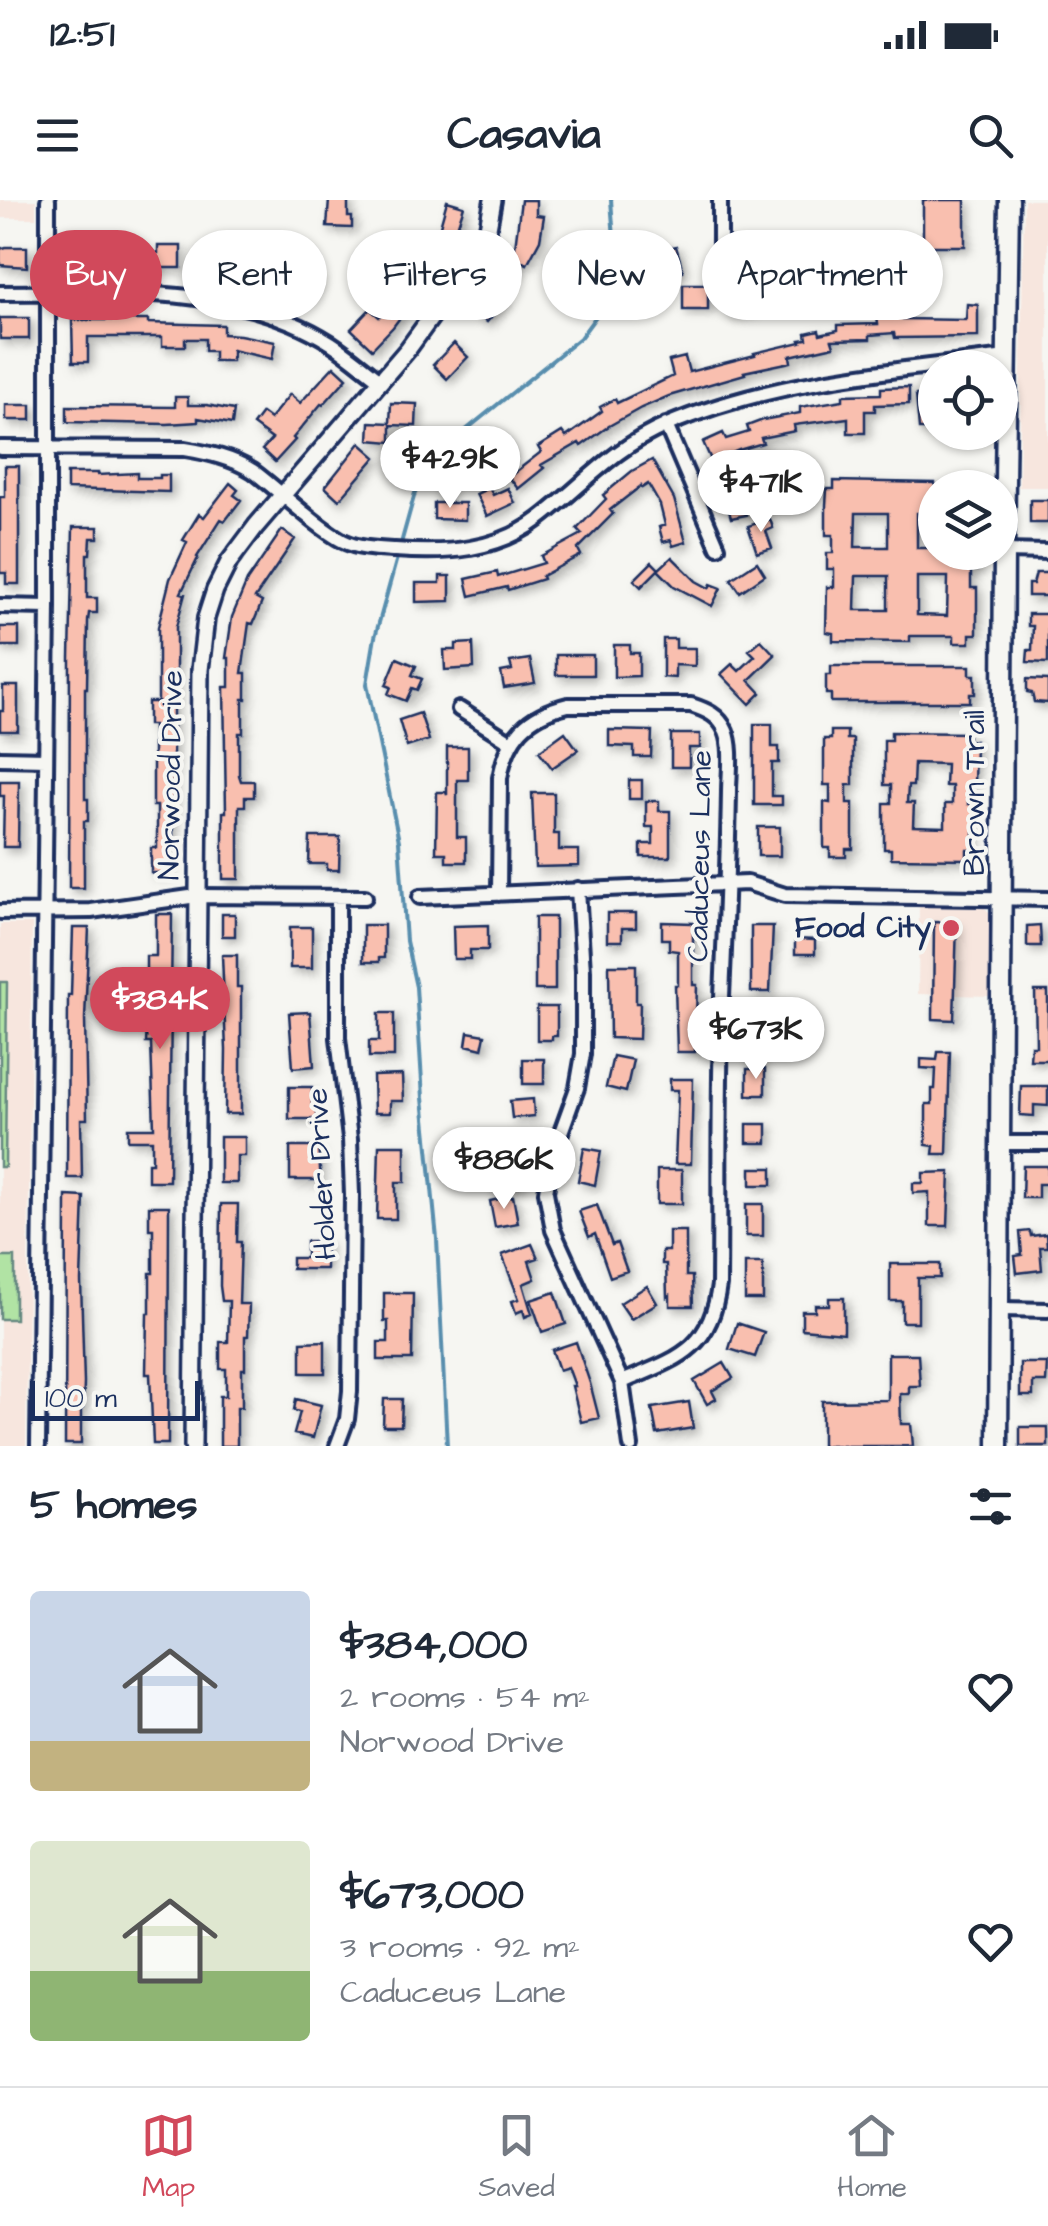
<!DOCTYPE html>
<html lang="en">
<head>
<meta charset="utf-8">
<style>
	:root { --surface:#fff; --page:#f2f2f3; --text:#1f2937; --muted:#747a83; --line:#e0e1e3; --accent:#d1495b }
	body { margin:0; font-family:"Architects Daughter",sans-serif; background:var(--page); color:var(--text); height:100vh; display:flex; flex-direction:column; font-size:38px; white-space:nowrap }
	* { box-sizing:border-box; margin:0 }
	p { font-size:32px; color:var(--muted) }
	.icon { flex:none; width:55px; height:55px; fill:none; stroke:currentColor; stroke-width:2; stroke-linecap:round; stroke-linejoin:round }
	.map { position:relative; height:1246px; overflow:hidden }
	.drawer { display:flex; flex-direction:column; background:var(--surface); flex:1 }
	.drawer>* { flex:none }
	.top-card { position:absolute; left:30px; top:30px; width:990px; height:90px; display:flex; gap:20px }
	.controls { position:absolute; left:918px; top:150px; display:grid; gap:20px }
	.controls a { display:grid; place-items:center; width:100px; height:100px; border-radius:50%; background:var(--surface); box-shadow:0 2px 8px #0004; font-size:50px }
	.scale { position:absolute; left:30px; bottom:25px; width:170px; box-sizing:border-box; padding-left:10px; border:5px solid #1b2f5e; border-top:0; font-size:28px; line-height:35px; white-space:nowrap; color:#1b2f5e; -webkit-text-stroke:8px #f6f6f2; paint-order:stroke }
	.price { position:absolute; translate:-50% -85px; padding:0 22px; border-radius:35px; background:#fff; color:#222; font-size:32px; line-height:65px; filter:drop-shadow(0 2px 5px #0008) }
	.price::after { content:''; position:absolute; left:50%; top:60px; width:30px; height:22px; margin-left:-15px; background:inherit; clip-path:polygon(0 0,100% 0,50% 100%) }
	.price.selected { background:var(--accent); color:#fff }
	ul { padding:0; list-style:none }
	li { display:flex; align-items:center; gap:30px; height:250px; padding:0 30px }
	li span { display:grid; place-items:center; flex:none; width:280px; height:200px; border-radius:10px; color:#555 }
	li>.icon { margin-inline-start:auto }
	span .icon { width:120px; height:120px; fill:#fffc; stroke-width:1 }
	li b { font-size:42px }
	h2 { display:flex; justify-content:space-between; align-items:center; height:120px; padding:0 30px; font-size:42px }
	.pill { padding:0 35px; border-radius:45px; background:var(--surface); box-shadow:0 2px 8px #0004; font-size:35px; line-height:90px }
	.pill.selected { background:var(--accent); color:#fff }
	.status { display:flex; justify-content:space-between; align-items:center; height:70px; padding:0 50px; background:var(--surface); direction:ltr }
	.status svg { height:28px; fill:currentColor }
	header { display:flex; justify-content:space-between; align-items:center; height:130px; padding:0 30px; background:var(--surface); font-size:45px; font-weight:800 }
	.tabs { display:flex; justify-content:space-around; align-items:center; height:140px; border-top:2px solid var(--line); background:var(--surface); font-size:28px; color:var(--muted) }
	.tabs a { display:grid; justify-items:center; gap:5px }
	.tabs .selected { color:var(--accent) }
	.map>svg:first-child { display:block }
</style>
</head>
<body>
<div class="status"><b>12:51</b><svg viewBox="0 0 49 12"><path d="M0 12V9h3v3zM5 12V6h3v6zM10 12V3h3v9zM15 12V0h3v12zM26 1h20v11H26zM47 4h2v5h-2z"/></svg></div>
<header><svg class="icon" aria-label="menu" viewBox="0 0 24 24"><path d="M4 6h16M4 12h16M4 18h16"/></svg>Casavia<svg class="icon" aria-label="search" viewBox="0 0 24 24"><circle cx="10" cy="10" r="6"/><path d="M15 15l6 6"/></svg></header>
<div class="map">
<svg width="1048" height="1246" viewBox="0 0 1048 1246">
	<defs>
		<filter id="shadow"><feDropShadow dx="4.5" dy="4.5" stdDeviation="5" flood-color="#0004"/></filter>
	</defs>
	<rect width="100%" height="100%" fill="#f6f6f2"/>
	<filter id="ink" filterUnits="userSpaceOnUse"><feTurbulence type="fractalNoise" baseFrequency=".01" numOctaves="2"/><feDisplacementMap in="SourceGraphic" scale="20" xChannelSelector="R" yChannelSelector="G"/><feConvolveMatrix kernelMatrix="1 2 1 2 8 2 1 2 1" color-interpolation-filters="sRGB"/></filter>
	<g filter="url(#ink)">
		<path fill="#f7e6de" d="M0,0H36V18H0Z
			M1024,0H1048V287H1019Z
			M919,705H981L989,712L990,796L918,794Z
			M0,724H32L26,1246H0Z"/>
		<path fill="#b1e3a4" stroke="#668981" stroke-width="2.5" d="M0,782H7L5,967H0Z
			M0,1057H15V1119H0Z"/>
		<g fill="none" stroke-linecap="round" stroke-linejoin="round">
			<path stroke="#598eae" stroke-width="4" d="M447,1246L437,1039L423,898L416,787L406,741L399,641L367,484L375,437L415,293L435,255L580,138L610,97L616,64L611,0"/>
		</g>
		<path fill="#f9bfaf" stroke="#1b2f5e" stroke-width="2.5" fill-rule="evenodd" filter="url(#shadow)" d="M329,0H348V17H352V28L327,27Z
			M521,0H536V15L544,16L540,40L527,64L521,61L514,76L500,69L512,45L515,47Z
			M923,0H965V46H923Z
			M447,1L464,6L452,43L454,44L441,70L439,69L419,97L417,95L393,127L372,149L351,129L370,109L379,117L421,63L423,64L442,27L440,26Z
			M73,40H97V57H122V53H158V46H181V68H148V71L73,70Z
			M250,46L277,54L276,59L318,77L310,96L270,79L268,84L230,73V76L201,72L203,55L245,61Z
			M676,46L683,71L659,78L652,53Z
			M6,47H27V67L0,65V49Z
			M806,49H825V65H790V72H762V53H806Z
			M746,83L753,109L729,115L722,89Z
			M683,84H708V110H683Z
			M492,88L506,99L487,122L473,111Z
			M967,104L978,105V137L895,138L894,133L870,135V139L832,140L834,146L790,156L791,162L744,172L745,174L669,196L641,208L609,226L581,246L579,243L541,265L544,268L518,289L509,277L541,252L538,247L562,232L566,237L602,211L600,207L615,199L617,203L673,176L669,161L685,157L689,172L755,155L754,153L801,142L800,140L807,139L806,133L819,130L820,134L838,130V125L878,124L877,117L903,115V119L966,120Z
			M0,118H29V139H0Z
			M72,120H148V123L223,125V134L240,135L275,142L272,159L232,150V161H214V151H205V139H185V146H162V137H88V162H73Z
			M454,143L468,157L447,179L433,165Z
			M334,166L347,178L323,205L321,204L293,238L295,240L275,262L262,250L272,239L253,225L262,213L270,219L290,194L300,203Z
			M909,187V204L875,205V211H865V233H848V218L794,225L795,231L761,238L763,243L739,250L712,262L703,242L723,233L726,239L749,232L747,226L763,220L800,213V207L843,200V195L881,194V188Z
			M916,195H935L932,229H919Z
			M175,197H188V205H207L234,210L232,224L198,218V222L167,224L67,222V206L175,207Z
			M391,203L417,204L416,226L391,225V242L369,240L370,222L390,223Z
			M6,205H31V220H6Z
			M360,243L376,257L339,300L325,287Z
			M652,260L674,299L686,342L673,346L671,340L663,342L659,327L665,325L660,305L648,284L642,288L641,286L610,310L613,314L578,349L581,355L542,376L543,379L508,390L507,387L470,396L466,379L497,372L498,377L544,363L541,356L582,334L577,329L606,299L603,295L632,271Z
			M5,266H19V384H6V373H0V297H5Z
			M67,273H98V275L137,273V278H160V275H169V292L67,289Z
			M834,281L935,283V313H917V348H935V352H971V355H977V370H971V388H977V434H970V443H954V436H910V442L833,441V433L826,432L827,387H834V369H827V353H833V335H826V305L827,289H834ZM856,313H888V347H855ZM856,376H888V410H855ZM917,377H948L947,416L917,415Z
			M230,283L238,290L234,295L241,300L225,321L221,319L197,357L198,358L181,393L185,394L176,427V499H173V641H168V673H151V648H157V606H153V525H148V502H158V427L170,379L187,342L183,340L199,314L204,317Z
			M489,288L493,295L508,288L515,303L487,316L476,294Z
			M739,289L746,315L731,318L724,293Z
			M1030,300H1048V323H1030Z
			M434,303H465V320L434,319Z
			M770,319L773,328L766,331L772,348L757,353L748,326Z
			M73,327H98V338H91L90,354H87V398H97V413H89L88,421L87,488H85V599H88V621H84V688H69L70,458Z
			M282,330L295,339L255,398L262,402L253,424L249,423L242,473H246V499H243V533H239V575L241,581H254V597H245V606H239V679H223V612H226L224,487H229V458H226L232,417L247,381Z
			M672,357L696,381L709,388L711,384L721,388L712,406L674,386L658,370Z
			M652,362L659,369L641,387L634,380Z
			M757,362L765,375L740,392L731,379Z
			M1036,373H1048V396H1028V384H1033Z
			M440,376H450V401L416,402V383H440Z
			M1028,414H1048V463L1027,462L1028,450H1032L1033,426H1028Z
			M0,427H19V446H1Z
			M663,439H676V448H695V466L675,465V478L663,477Z
			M761,440L775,455L749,480L761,493L750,504L721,474L732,464L739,471L755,456L749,450Z
			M473,443L474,468L445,470L444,450H456V444Z
			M614,445H630V453H639V476L614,477Z
			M556,455H593V475H556Z
			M397,458L416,466L412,475L422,479L417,490L412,488L406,501L388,494L391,487L386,485Z
			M530,459L535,483L504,488L501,472L512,470L510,462Z
			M831,466H970V475H975V494H970V502H831V494H826V475H831Z
			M1027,479L1048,480V503L1034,502L1032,493L1027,492Z
			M3,486H18V531H0V511H3Z
			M420,513L429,540L407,547L399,520Z
			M754,524H772V547H779V563H772V596H782V605H754Z
			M609,530L652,531L651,557H634V547L609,546Z
			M831,531H847V539H853V585H847V603H853V649H846V657H830V648H824V602L830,603V585H824V539H831Z
			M565,532L578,550L552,568L539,551Z
			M891,532L968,533V541H975L974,586H968V604H974V650H967V659L891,658V649H884V603H891V585H884V540H891ZM914,563L946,564L945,586H952V604H945V627L913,626L914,603H907L908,586H913Z
			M671,534H700V548H689V567H671Z
			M447,547H468V580H457V637H466V662H446V653H436L437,592H446L447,595Z
			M629,580H642V599H629Z
			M0,581H19L18,647H3L4,596H0Z
			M532,593H554V634H559V650H579V666L535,667Z
			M646,601H659V611H670V657H641V644H653V627H646Z
			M758,627H780V656H758Z
			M310,637H340L339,670H327V664H309Z
			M607,713H636V728H622V741H607Z
			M156,714H172L169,981H148V963H152V940H128V928H154L151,843H146L147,826H154V775H146V756H156Z
			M222,714H235V736H222Z
			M535,717H555V790H535Z
			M662,722L693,723V785H697L695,852H677L675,785H678V751L669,750V739H662Z
			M934,722L957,723L954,820L933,819Z
			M363,725H384V758H379V762H363Z
			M488,725V750H470V759H454L453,726Z
			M1040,725L1041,746H1027V726Z
			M751,726H773L770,792H751Z
			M290,727H312V768H290Z
			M73,728H89L85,819L87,919H81L82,978H67L68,795H71Z
			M795,739L815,740V754H795Z
			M222,755H237V787H241V914H225L226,850Z
			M609,765H636V803H640L639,839L610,838Z
			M1035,791H1048V860H1030L1031,846H1036Z
			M537,807H557V836H552V840H537Z
			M310,812L314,866L293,868L289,813Z
			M379,813H394V857H369V841H379Z
			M777,813L778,840H758L757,814Z
			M468,832L485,835L482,849L466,845Z
			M938,852H950L947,954H933L934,946L926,945V904H932V889H935L936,869L921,868V859L937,860Z
			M613,856L633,860L626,892L606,887Z
			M523,859H544V884H523Z
			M747,869H765V895H747Z
			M402,875L403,901H390V913H374L373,876Z
			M670,879H693L691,964H675L678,890H670Z
			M1021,886H1048V906L1034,905V916L1020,915Z
			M289,887H312V907H317V919H289Z
			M533,899L534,916L512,918L510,901Z
			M747,924H767V943H747Z
			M220,937H245V956H237V983H220Z
			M379,945H405V982H396V1019H377Z
			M290,947H318L321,980H290Z
			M584,948L601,951L595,985L578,981Z
			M507,949L517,950L516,957L524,958L519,986L492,981L496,958L505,960Z
			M1023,966H1048V984H1038V998H1022Z
			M751,968H772V985H751Z
			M657,970H682V1004H657Z
			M950,972L948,1026H929V992L913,993V983H923V973Z
			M66,996L84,997L81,1081L84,1183L83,1208H81V1244H65Z
			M513,996L518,1023L495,1027L490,1001Z
			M221,1004H238L237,1042H241L239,1104H249L248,1136H245V1169H242V1207H237V1246H220V1196H226V1169H220V1142H228L229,1101H222L220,1086Z
			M746,1004H763V1036H746Z
			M597,1005L612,1045L617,1043L627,1071L610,1077L595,1034L589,1037L579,1011Z
			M149,1006H169L168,1244H153L150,1174H146L147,1113H150V1073H153V1029H149Z
			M669,1031H686V1076H692L693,1106H670V1095L667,1097L666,1064H662V1051H669Z
			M1030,1031L1031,1036L1046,1034L1047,1047H1040L1042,1070L1017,1073L1015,1056L1022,1055L1020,1032Z
			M306,1041H326V1069H292V1058H306Z
			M532,1044L538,1058L529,1061L535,1079L523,1084L532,1114L525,1117L523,1110L516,1113L512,1101L519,1099L502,1055Z
			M745,1063H763V1100H745Z
			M890,1064H940V1078H918V1122H902V1101H890Z
			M647,1086L657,1103L631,1119L620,1103Z
			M555,1092L566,1124L542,1132L531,1100Z
			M384,1093H413L412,1160H378V1142H388V1121H384Z
			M829,1098H844V1133L802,1129V1111H815V1105H829Z
			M737,1123L764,1132L755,1157L729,1149Z
			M325,1141V1173H301V1142Z
			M576,1142L590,1183L599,1218L581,1222L572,1186H575L568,1167L559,1170L552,1150Z
			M888,1154H918L920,1186H909V1194H900L901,1224H911L913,1246H822V1201L888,1200Z
			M724,1163L733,1178L712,1191L716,1199L707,1204L694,1181Z
			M1020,1163H1047L1046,1182H1033V1196H1020Z
			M296,1199L321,1205L313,1238L294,1234L300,1212L294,1210Z
			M384,1199H402L401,1226H383Z
			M689,1202L693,1228L657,1234L652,1208Z
			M1020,1227H1048V1246H1020Z"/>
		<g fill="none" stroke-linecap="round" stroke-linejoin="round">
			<g stroke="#1b2f5e" stroke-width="20">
				<path id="minor" d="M720,43V0
					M0,93C110,93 235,82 331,143C348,154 364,168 380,180
					M666,225L718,347
					M0,248L185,249C209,253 232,258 253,271C280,291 315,326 343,341C359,349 378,349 395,350C446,354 497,351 539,319C585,284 611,249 667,225C773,180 895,170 1008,157
					M1004,351L1048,352
					M0,406L48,407
					M459,509L511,542
					M0,558L46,559
					M578,689L583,771V854L577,888L551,960L546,992L553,1030L622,1182L631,1246
					M499,694L500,578C507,536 527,515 568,505H691C706,510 719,515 726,531C733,548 729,573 729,592C728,660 725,728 722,797C718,893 720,989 719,1085C711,1151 676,1159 622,1182
					M420,697L747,683L785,695L1048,699
					M0,712L91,711L197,696L365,697
					M1000,943H1048
					M999,1109L1048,1110
					M38,1246L48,407V0
					M337,1246L347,1219L350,1191L352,995L350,939L338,838V698"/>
			</g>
			<g stroke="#1b2f5e" stroke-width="22">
				<path id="tertiary" d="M193,1246L200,470L206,418L215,390L229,362L256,326L408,149L474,58L488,28L493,0"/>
			</g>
			<g stroke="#1b2f5e" stroke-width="25">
				<path id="secondary" d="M998,1246L1004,351L1009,0"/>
			</g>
			<use href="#minor" stroke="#f6f6f2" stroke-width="12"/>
			<use href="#tertiary" stroke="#f6f6f2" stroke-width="15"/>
			<use href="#secondary" stroke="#f6f6f2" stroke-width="18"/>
		</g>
	</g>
	<circle fill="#d1495b" stroke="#f6f6f2" stroke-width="4" cx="951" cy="728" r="10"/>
	<g text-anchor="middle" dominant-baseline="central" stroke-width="8" stroke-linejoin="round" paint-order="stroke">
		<g font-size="30" fill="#1b2f5e" stroke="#f6f6f2">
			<text transform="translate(171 575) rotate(-89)">Norwood Drive</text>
			<text transform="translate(975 593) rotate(-90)">Brown Trail</text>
			<text transform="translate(700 656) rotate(-89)">Caduceus Lane</text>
			<text transform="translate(322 974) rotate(-93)">Holder Drive</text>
		</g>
		<g font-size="30" font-weight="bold" fill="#1b2f5e" stroke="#f6f6f2" text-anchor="end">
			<text x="931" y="728">Food City</text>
		</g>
	</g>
</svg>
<div class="controls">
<a><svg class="icon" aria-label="locate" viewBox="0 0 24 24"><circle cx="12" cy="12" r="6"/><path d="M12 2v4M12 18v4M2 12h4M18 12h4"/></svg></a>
<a><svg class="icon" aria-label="layers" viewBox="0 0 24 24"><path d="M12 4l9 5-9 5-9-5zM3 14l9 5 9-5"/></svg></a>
</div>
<div class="scale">100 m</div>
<b class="price" style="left:450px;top:311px">$429K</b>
<b class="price" style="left:761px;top:335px">$471K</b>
<b class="price selected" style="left:160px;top:852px">$384K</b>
<b class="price" style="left:756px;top:882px">$673K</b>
<b class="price" style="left:504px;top:1012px">$886K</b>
<div class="top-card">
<a class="pill selected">Buy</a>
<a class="pill">Rent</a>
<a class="pill">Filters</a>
<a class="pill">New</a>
<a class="pill">Apartment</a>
</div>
</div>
<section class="drawer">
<h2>5 homes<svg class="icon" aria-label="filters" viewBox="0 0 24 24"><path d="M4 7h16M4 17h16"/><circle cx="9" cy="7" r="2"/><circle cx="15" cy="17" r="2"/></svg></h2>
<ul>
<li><span style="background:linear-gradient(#c9d6e8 75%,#c2b280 0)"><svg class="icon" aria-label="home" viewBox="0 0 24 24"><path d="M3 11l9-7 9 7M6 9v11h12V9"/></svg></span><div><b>$384,000</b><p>2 rooms · 54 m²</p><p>Norwood Drive</p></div><svg class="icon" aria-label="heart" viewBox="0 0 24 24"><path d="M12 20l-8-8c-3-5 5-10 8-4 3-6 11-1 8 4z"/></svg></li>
<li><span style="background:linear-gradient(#dfe7d0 65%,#8fb573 0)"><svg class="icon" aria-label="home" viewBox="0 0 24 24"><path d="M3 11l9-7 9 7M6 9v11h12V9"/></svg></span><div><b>$673,000</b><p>3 rooms · 92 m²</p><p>Caduceus Lane</p></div><svg class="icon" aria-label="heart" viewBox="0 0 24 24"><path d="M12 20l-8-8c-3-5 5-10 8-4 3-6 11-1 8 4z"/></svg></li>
</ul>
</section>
<nav class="tabs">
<a class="selected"><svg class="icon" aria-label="map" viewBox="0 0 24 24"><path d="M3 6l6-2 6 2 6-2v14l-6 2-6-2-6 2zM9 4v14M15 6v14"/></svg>Map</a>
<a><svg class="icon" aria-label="saved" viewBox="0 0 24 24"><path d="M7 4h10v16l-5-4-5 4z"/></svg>Saved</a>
<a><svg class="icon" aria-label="home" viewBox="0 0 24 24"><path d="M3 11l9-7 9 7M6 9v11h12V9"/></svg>Home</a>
</nav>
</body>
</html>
